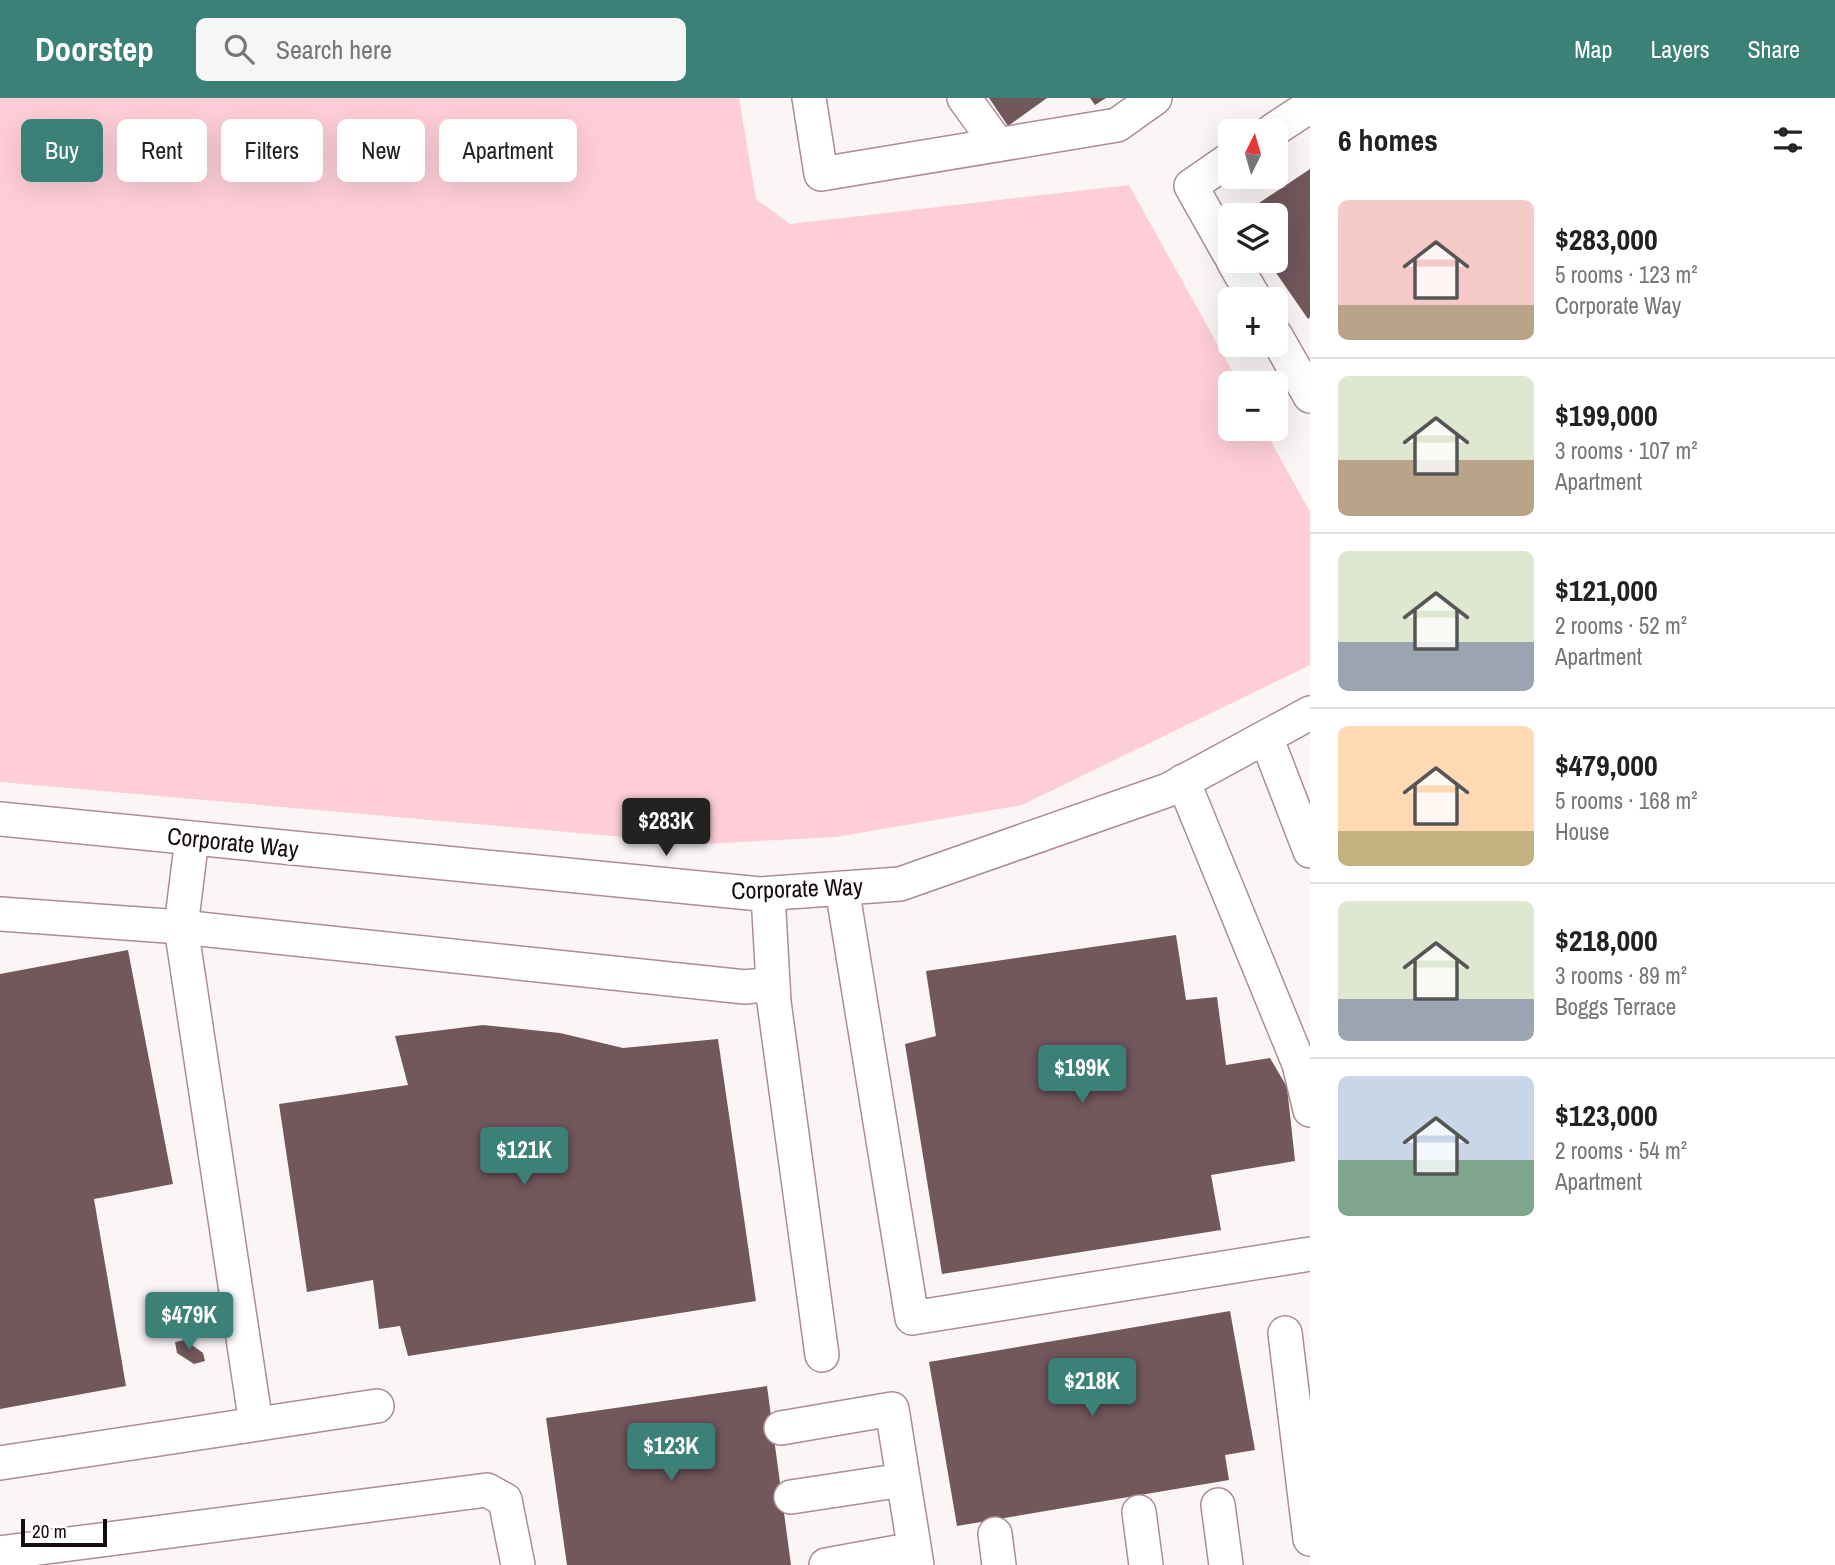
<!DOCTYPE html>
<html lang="en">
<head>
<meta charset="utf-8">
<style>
	:root { --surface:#fff; --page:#f6f6f6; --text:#222; --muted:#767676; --line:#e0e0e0; --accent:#3b8178 }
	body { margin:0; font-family:"Archivo Narrow",sans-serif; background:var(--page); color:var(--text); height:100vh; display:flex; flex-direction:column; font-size:26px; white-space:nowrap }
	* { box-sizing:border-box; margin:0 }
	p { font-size:23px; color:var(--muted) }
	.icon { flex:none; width:38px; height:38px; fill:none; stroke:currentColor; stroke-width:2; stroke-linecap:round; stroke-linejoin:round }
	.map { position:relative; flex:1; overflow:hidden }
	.sheet { display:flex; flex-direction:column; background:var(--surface); width:525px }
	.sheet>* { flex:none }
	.banner { position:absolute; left:21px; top:21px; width:665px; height:63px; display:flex; gap:14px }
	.needle { width:46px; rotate:5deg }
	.buttons { position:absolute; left:1218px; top:21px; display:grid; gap:14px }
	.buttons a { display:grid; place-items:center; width:70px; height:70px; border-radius:10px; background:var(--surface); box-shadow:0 7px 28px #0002; font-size:35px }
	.scale { position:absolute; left:21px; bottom:18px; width:86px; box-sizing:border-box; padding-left:7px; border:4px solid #160b0e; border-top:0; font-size:19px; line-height:24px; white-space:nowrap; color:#160b0e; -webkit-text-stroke:5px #fff; paint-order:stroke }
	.price { position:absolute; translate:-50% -60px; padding:0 16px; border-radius:7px; background:var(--accent); color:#fff; font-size:23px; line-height:46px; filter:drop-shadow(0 2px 4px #0008) }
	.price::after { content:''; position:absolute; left:50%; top:42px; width:21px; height:16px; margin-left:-10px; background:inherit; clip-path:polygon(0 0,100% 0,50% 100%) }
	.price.on { background:#222; color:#fff }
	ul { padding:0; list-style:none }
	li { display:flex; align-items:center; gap:21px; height:175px; padding:0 28px }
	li+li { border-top:2px solid var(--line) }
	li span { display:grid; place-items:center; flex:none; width:196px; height:140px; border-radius:10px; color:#555 }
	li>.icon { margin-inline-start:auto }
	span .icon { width:84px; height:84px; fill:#fffc; stroke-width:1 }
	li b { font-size:30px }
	h2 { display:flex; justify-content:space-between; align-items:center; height:84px; padding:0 28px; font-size:30px }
	.tag { padding:0 24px; border-radius:10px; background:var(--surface); box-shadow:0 7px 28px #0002; font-size:24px; line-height:63px }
	.tag.on { background:var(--accent); color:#fff }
	header { display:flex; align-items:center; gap:42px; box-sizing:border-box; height:98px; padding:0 35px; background:var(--accent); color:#fff }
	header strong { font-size:33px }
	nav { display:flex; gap:38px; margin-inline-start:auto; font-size:24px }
	.search { width:490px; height:63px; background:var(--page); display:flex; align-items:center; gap:18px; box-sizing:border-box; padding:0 24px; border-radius:10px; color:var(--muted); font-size:26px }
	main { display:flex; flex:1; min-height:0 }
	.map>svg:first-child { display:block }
</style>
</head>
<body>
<header>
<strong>Doorstep</strong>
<div class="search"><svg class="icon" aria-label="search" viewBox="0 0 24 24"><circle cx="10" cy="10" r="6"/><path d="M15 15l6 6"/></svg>Search here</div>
<nav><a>Map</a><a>Layers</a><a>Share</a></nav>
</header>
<main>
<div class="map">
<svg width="1310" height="1467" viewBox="0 0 1310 1467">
	<rect width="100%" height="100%" fill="#fbf5f6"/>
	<path fill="#feced8" d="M0,0H739L756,101L790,126L1129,87L1239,285H1230V331H1264L1310,414V567L1022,707L836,739L702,746L0,684Z"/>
	<path fill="#72575d" d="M989,0H1047L1008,28Z
		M1090,0H1106L1095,7Z
		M1310,71V219L1308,221L1268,163H1276V117H1241Z
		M1176,837L1186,902L1217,899L1226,967L1270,960L1287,989L1295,1063L1211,1077L1221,1132L942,1176L905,946L936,938L926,873Z
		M128,852L173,1086L94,1101L126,1288L0,1311V876Z
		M483,927L560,935L623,950L718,941L756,1203L408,1258L400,1228L379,1231L373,1182L307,1194L279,1006L408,987L395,938Z
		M1230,1213L1255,1352L1225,1357L1229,1382L957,1428L929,1264Z
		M185,1242L203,1255L205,1263L194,1266L177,1255L175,1244Z
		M767,1288L791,1467H567L546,1320Z"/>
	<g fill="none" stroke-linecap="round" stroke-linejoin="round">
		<g stroke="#ab8d93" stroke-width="36">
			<path id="minor" d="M809,0L821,76L1117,27L1155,0
				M964,0L998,47
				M1272,33L1310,8
				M1230,61L1191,88L1230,157
				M1233,163L1255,201
				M1276,238L1310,298
				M1266,639L1310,753
				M1183,683L1299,966L1310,1012
				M0,721L760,796L900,786L1168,692L1310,615
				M192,740L181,829L256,1326
				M842,790L912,1220L1310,1156
				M768,796L774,904L822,1257
				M0,816L181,829L745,889L773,886
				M1285,1235L1310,1441
				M781,1330L892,1311L917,1467
				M0,1365L377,1308
				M791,1399L903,1382
				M1218,1407L1226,1467
				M1139,1414L1146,1467
				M995,1436L999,1467
				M0,1455L487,1392L505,1402L518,1467
				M826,1467L914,1451"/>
		</g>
		<use href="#minor" stroke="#fff" stroke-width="33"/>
	</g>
	<g text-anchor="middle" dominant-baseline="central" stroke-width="7" stroke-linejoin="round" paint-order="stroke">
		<g font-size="24" fill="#160b0e" stroke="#fff">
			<text transform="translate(233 744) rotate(6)">Corporate Way</text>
			<text transform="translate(797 790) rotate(-2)">Corporate Way</text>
		</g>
	</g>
</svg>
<div class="buttons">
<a><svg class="needle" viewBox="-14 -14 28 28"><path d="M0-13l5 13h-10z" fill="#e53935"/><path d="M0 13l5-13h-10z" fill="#767676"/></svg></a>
<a><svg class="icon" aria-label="layers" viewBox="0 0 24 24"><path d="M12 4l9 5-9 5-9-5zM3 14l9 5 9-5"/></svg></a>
<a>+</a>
<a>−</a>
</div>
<div class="scale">20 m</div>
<b class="price on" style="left:666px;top:760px">$283K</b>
<b class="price" style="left:1082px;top:1007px">$199K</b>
<b class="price" style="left:524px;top:1089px">$121K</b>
<b class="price" style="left:189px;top:1254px">$479K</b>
<b class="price" style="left:1092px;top:1320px">$218K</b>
<b class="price" style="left:671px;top:1385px">$123K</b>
<div class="banner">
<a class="tag on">Buy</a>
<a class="tag">Rent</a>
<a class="tag">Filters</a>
<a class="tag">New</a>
<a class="tag">Apartment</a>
</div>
</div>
<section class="sheet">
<h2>6 homes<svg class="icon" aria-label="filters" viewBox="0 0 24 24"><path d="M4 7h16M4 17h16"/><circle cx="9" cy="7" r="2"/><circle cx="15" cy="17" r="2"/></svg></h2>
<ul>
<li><span style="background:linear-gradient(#f6c9c9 75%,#b9a48a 0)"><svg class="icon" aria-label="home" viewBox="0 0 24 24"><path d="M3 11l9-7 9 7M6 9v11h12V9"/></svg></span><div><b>$283,000</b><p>5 rooms · 123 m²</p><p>Corporate Way</p></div></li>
<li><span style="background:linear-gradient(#dfe7d0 60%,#b9a48a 0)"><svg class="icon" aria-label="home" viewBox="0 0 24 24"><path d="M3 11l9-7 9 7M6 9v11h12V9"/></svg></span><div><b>$199,000</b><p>3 rooms · 107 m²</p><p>Apartment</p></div></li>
<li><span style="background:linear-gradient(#dfe7d0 65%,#9aa5b1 0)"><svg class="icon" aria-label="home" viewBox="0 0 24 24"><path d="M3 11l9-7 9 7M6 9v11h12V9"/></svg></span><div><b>$121,000</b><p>2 rooms · 52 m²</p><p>Apartment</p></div></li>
<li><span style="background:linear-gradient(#ffd9b3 75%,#c2b280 0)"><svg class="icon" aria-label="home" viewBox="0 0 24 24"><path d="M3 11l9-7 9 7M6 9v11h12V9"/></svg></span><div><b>$479,000</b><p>5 rooms · 168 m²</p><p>House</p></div></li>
<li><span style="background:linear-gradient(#dfe7d0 70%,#9aa5b1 0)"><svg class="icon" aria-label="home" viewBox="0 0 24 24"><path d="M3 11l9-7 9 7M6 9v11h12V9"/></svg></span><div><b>$218,000</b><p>3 rooms · 89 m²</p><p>Boggs Terrace</p></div></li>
<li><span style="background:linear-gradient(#c9d6e8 60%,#7fa58c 0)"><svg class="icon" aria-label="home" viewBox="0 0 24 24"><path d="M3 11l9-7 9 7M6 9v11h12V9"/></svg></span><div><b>$123,000</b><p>2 rooms · 54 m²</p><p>Apartment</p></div></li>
</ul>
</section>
</main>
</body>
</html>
